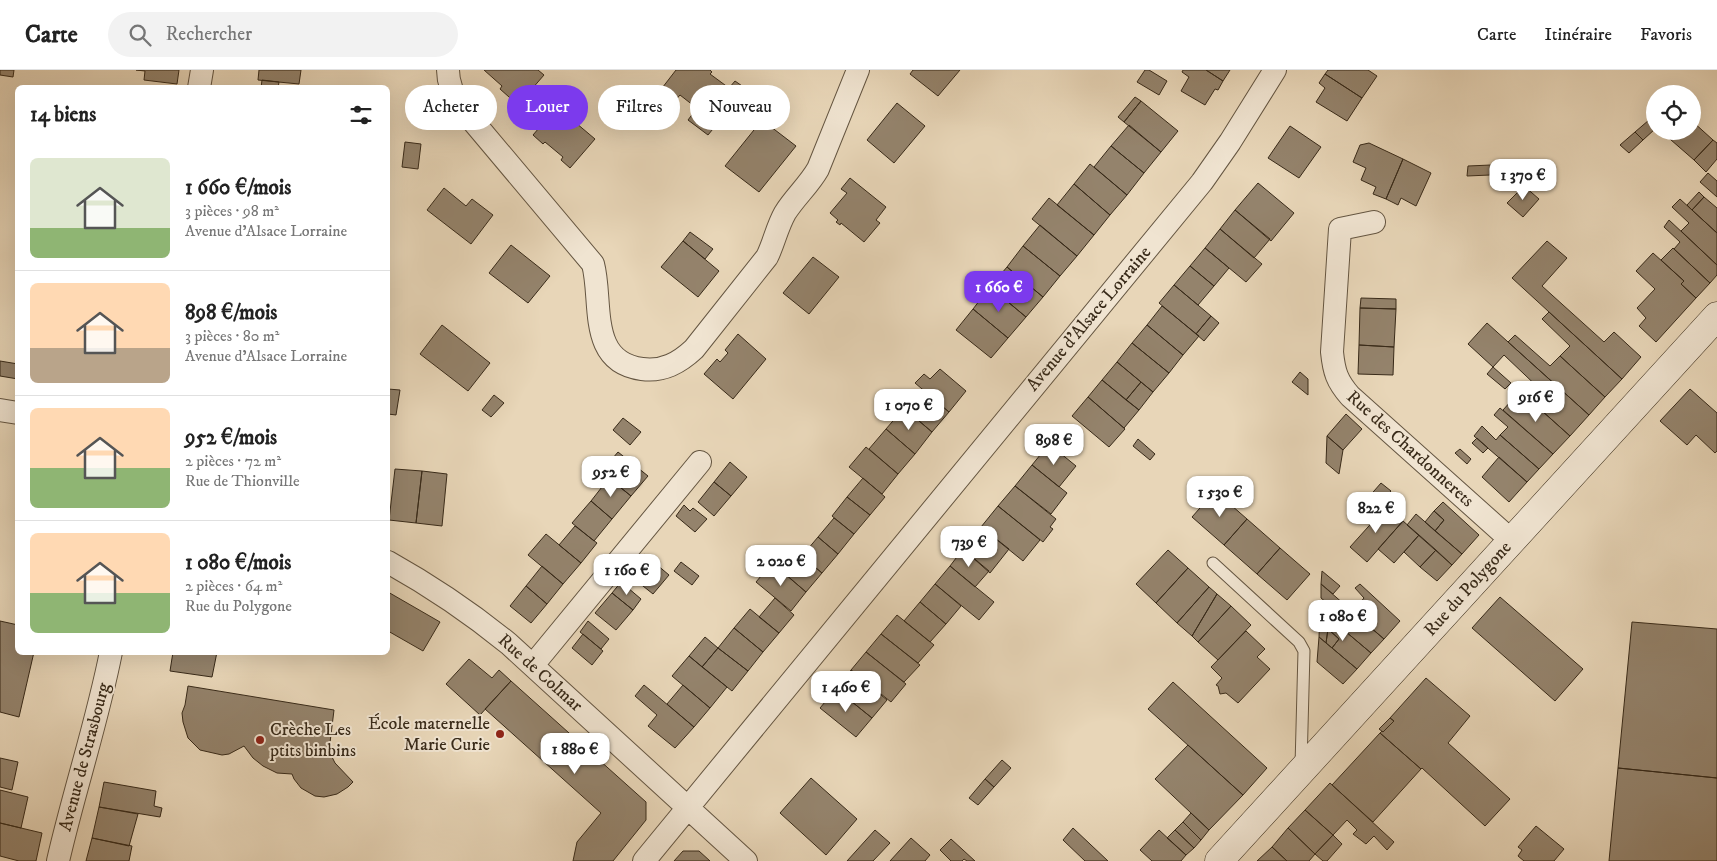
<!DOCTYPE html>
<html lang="fr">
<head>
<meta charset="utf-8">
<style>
	:root { --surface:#fff; --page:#f2f2f2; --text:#222; --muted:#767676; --line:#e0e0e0; --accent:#7c3aed }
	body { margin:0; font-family:"IM FELL DW Pica",serif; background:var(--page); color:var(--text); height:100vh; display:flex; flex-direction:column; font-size:19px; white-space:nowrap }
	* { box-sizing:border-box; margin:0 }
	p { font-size:16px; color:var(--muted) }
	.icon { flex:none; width:28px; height:28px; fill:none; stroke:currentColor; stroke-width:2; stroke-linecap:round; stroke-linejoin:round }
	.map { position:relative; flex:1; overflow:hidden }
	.sheet { position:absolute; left:15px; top:15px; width:375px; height:570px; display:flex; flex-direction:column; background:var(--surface); border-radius:8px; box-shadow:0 5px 20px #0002 }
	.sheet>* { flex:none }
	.banner { position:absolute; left:405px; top:15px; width:475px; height:45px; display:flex; gap:10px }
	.controls { position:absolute; left:1646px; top:15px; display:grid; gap:10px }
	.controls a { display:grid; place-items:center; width:55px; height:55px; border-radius:50%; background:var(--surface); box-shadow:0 5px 20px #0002; font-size:25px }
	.price { position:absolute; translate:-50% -42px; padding:0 11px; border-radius:10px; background:#fff; color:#222; font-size:16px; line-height:32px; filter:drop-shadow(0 1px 2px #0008) }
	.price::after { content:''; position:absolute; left:50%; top:30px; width:15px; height:11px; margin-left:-8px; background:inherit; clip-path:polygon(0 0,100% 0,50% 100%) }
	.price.active { background:var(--accent); color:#fff }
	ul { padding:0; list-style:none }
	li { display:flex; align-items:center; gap:15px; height:125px; padding:0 15px }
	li+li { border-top:1px solid var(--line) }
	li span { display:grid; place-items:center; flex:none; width:140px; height:100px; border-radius:8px; color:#555 }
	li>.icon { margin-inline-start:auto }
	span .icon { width:60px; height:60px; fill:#fffc; stroke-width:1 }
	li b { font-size:21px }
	h2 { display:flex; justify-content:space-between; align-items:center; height:60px; padding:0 15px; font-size:21px }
	.chip { padding:0 18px; border-radius:22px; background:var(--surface); box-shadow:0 5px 20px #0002; font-size:18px; line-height:45px }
	.chip.active { background:var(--accent); color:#fff }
	header { display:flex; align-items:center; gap:30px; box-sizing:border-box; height:70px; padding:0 25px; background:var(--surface); border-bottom:1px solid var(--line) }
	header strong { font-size:24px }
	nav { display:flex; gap:28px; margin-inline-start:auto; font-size:18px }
	.search { width:350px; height:45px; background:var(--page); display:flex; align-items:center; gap:12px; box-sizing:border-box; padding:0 18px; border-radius:28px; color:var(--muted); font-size:19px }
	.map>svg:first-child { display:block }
</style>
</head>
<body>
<header>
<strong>Carte</strong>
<div class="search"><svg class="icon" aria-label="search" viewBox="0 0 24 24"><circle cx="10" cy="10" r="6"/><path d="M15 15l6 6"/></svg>Rechercher</div>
<nav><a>Carte</a><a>Itinéraire</a><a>Favoris</a></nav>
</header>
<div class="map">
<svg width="1717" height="791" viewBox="0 0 1717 791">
	<rect width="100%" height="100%" fill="#e8d6b8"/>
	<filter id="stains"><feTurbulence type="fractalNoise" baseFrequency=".004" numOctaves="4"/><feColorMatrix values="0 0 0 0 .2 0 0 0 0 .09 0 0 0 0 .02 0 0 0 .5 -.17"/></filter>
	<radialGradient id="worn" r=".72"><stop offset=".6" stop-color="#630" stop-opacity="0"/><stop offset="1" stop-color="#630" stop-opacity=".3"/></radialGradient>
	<path fill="#94836c" stroke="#382a19" d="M0,0H14L13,7L0,5Z
		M136,0H179L177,14L144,10L145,1Z
		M259,0H301L299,14L258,10Z
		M484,0H538L544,5L518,35L500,19L502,16Z
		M676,0H710L712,2L710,4L729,18L735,11L745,18L717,54L680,25L673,33L659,22Z
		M913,0H960L938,26L910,4Z
		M1145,0H1149L1167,11L1159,25L1137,12Z
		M1183,0H1206L1223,11L1218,20L1215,19L1205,35L1181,21L1189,7L1182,2Z
		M1206,0H1230L1223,11Z
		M1328,0H1368L1377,6L1362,28L1325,4Z
		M1325,4L1362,28L1347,51L1316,32L1325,18L1319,13Z
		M262,10L279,12L278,18H261Z
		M1135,27L1141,31L1124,52L1118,47Z
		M1141,31L1178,61L1161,82L1124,52Z
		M897,33L925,56L894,93L867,70Z
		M557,37L595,69L570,98L561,90L563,87L545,72L543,74L533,65Z
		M697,38L717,54L708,65L688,50Z
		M762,50L796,76L759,122L725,96Z
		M1649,50L1655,55V59L1643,70L1635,62Z
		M1692,51L1713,70L1694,90L1663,63L1665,61H1692Z
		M1129,55L1161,82L1144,103L1111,76Z
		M1290,56L1321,77L1299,108L1268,88Z
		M1635,62L1643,70L1629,83L1620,75Z
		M1713,70L1717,73V89L1706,102L1694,90Z
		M405,72L421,74L418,99L402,97Z
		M1369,73L1403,89L1386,129L1373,124L1376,117L1361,110L1366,98L1353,92L1360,75Z
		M1111,76L1144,103L1127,125L1094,97Z
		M1403,89L1431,103L1416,136L1401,128L1398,135L1386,129Z
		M1090,94L1127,125L1110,145L1074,114Z
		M1516,94L1515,105H1490L1491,95Z
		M1516,94H1528V104L1515,105Z
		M1491,95L1490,105L1467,106L1468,96Z
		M1708,103L1717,111V127L1700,112Z
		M850,108L886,137L876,150L880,153L864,172L841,153L840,155L836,152L838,150L830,143L847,123L841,119Z
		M1258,113L1294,143L1271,171L1235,140Z
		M1074,114L1110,145L1094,165L1057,135Z
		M1524,116L1539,129L1523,147L1507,133Z
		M444,118L466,136L472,129L493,145L471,174L427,140Z
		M1699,122L1704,127L1692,140L1687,135Z
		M1704,127L1717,138V163L1692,140Z
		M1049,128L1094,165L1077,186L1032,149Z
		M1680,129L1717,163V195L1681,161L1689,153L1672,137Z
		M1235,140L1270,169L1254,188L1220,159Z
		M1669,150L1717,195V205L1710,213L1674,179L1680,172L1664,157Z
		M1040,155L1077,186L1060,206L1023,176Z
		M1220,159L1262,194L1246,212L1205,178Z
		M690,162L713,179L705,189L683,171Z
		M683,171L719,201L698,227L661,197Z
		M1547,171L1567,188L1542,216L1604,272L1614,262L1641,287L1622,309L1512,208Z
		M511,175L550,206L528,233L489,203Z
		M1023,176L1060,206L1043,227L1007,197Z
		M1205,178L1229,198L1214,216L1190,196Z
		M1673,178L1710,213L1696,228L1681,214L1684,211L1661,190Z
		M1653,183L1684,211L1681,214L1696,228L1656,272L1639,256L1646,248L1637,238L1655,219L1636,201Z
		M813,187L839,207L809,244L783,223Z
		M1190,196L1214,216L1198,235L1174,215Z
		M1007,197L1043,227L1026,247L990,217Z
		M1174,215L1211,246L1196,264L1159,233Z
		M990,217L1026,247L1008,268L973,239Z
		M1361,228L1396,229V239L1360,238Z
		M1162,236L1199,266L1183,285L1147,255Z
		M1360,238L1396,239L1394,277L1359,275Z
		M973,239L1008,268L991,288L956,260Z
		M1549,242L1622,309L1605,327L1560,286L1570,276L1542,249Z
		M1211,246L1219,253L1204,271L1196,264Z
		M1487,253L1589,345L1570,366L1542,341L1546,336L1539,329L1545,324L1504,285L1493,297L1468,274Z
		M442,255L490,293L468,321L420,284Z
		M1147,255L1183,285L1169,303L1132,273Z
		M738,264L766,289L733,329L704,304L717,289L720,292L728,283L725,280Z
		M1515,265L1550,296L1560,286L1605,327L1589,345L1508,272Z
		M1132,273L1169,303L1153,322L1117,292Z
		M1359,275L1394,277L1393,305L1358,304Z
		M0,291L18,294V309L0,306Z
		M1117,292L1141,312L1126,330L1102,310Z
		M1493,297L1511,313L1505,319L1487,304Z
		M940,299L966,321L949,342L915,313L924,304L930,309Z
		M1300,302L1308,309V325L1292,312Z
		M1102,310L1139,340L1124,358L1088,327Z
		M1141,312L1153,322L1139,340L1126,330Z
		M388,319L400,320L396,345L388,344Z
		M922,319L949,342L932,362L906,340Z
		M1690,319L1717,343V381L1715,383L1696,365L1687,375L1660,351Z
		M1520,321L1570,366L1553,384L1503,340Z
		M494,325L504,333L491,347L482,340Z
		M1088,327L1125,359L1109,377L1072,346Z
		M904,338L932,362L915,384L886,359Z
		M1500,338L1553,384L1539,399L1500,365L1508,357L1494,345Z
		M1346,344L1362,359L1343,380L1327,366Z
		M623,348L641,362L630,375L613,360Z
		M1482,356L1496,370L1500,365L1539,399L1527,412L1474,366Z
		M886,359L915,384L898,404L869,379Z
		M1327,366L1343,380L1339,404L1326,393Z
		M1477,368L1488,378L1483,383L1472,373Z
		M1138,369L1155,384L1150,390L1133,376Z
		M1049,374L1076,396L1059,417L1032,395Z
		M866,377L898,404L882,424L849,397Z
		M1460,379L1471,389L1467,394L1455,383Z
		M618,382L648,406L631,426L601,402Z
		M1499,387L1527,412L1509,432L1482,407Z
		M730,392L747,407L731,426L714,412Z
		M1032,395L1067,423L1051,444L1015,416Z
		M395,399L422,401L416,453L389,450Z
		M422,401L447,404L442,456L416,453Z
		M609,408L631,426L612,449L591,431Z
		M863,408L885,427L870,445L847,427Z
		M714,412L731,426L714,446L698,432Z
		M1381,413L1391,421L1376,437L1367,429Z
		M1015,416L1056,449L1050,457L1053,459L1043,472L998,436Z
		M1215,421L1247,449L1224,475L1192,447Z
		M847,427L870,445L854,464L832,446Z
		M591,431L612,449L594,471L572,453Z
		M1443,432L1479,465L1462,484L1435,461L1444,450L1434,441Z
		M684,435L690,441L693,438L707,449L695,462L676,446Z
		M998,436L1040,470L1023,491L981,457Z
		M1386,437L1403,451L1367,492L1350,477Z
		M1434,441L1444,450L1435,461L1425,452Z
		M1416,444L1462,484L1452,495L1407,455Z
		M834,448L854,464L838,484L818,467Z
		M1247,449L1280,478L1257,504L1224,475Z
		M1403,451L1419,465L1394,493L1378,479Z
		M575,456L597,473L581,493L559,475Z
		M981,457L1009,479L990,503L963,479Z
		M546,464L581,493L563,514L528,485Z
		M1419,465L1436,480L1420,497L1404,482Z
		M818,467L838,484L822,503L802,486Z
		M792,478L822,503L806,522L776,496Z
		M1280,478L1310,504L1287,530L1257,504Z
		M963,479L989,501L975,517L950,496Z
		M1168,480L1188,498L1156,533L1136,514Z
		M1436,480L1452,495L1437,511L1420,497Z
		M644,484L669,505L653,524L628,504Z
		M681,492L699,506L692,515L674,501Z
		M772,493L806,522L791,541L756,512Z
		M542,496L563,514L547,534L526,516Z
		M950,496L994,532L979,550L935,514Z
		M1188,498L1209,517L1177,553L1156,533Z
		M1322,501L1340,516L1333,524L1321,514Z
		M621,512L641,529L633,540L612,523Z
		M935,514L961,536L946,554L920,532Z
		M1321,514L1384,569L1371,583L1345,561L1351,554L1337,541L1339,539L1335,535L1333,538L1321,528Z
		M1360,514L1400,551L1384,569L1352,542L1364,528L1355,518Z
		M526,516L547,534L531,553L510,536Z
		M1209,517L1217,524L1192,566L1177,553Z
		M388,522L440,552L423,581L388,561Z
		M612,523L633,540L616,560L595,543Z
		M1217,524L1231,536L1198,572L1192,566Z
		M1500,527L1583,599L1555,631L1472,558Z
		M775,528L794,545L779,563L759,547Z
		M920,532L946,554L930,572L904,551Z
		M1231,536L1251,555L1218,590L1198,572Z
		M750,539L779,563L763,582L734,558Z
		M1320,540L1371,583L1357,599L1332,578L1339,569L1328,559L1326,573L1319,567Z
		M1337,541L1351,554L1345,561L1330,549Z
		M897,545L934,575L918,593L881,564Z
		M0,551L18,555V582H34L19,647L0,642Z
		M588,551L609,569L601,579L580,562Z
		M1632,552L1717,559V708L1618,698Z
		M734,558L763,582L748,601L718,578Z
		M1328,559L1339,569L1332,578L1326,573Z
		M1246,561L1265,579L1257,587L1270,599L1238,633L1226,623L1220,624L1218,616L1216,615L1222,608L1211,597Z
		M583,564L603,581L592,595L572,578Z
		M881,564L920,595L904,612L866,582Z
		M705,567L718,578L702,597L689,586Z
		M1319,567L1357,599L1343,614L1317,592Z
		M718,578L748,601L732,621L702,597Z
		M173,582H217L212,607L170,601Z
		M866,582L906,614L891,632L851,600Z
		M689,586L727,617L710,638L672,606Z
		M469,589L492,608L499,600L511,611L480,645L446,614Z
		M851,600L887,630L872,648L836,619Z
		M1426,608L1470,646L1448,673L1510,729L1485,756L1422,698L1421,699L1380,663L1382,661L1383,662L1394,651L1390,648Z
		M511,611L646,732V750L613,791H573L577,772L601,743L485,639Z
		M1173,612L1267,698L1243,725L1148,639Z
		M644,615L694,657L675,678L648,656L657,645L635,626Z
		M683,615L710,638L694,657L667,634Z
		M188,616L334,640L329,681L335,693L353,712L348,717L337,724L324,727L315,726L301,718L294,709L292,704L277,703L263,696L253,688L244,676L229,684L222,685L200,680L188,668L183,652L182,643L185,635Z
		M836,619L872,648L856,667L820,638Z
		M1390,648L1394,651L1383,662L1379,659Z
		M1380,663L1421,699L1373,752L1332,715Z
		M1188,675L1243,725L1209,760L1155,709Z
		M0,688L18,692L12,720L0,717Z
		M1002,690L1011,698L994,717L985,709Z
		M1618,698L1717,708V791H1609Z
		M811,708L857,749L826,785L780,743Z
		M985,709L994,717L978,735L969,728Z
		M104,712L156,721L154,736L162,738L160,747L99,737Z
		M1330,713L1394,772L1387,780L1374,766L1366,774L1353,764L1357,760L1347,750L1333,765L1305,740Z
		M0,720L28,727L21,758L0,753Z
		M99,737L138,744L129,776L92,768Z
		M1305,740L1333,765L1315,784L1288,758Z
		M1191,743L1209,760L1201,770L1183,752Z
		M1183,752L1201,770L1194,778L1175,760Z
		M0,753L42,763L36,791H19L0,786Z
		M1536,756L1564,779L1554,791H1524L1518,786L1522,780L1518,777Z
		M1073,758L1108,791H1085L1063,770Z
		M1288,758L1315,784L1309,791H1287L1272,777Z
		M875,760L890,773L873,791H847Z
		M1159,760L1186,785L1181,791H1152L1140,780Z
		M1175,760L1194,778L1186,785L1167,768Z
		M1333,765L1342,774L1327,791H1323L1315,784Z
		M92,768L132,776L129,791H86Z
		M911,768L930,785L925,791H890Z
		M951,769L975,791H967L964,789L962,791H951L940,780Z
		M1272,777L1287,791H1257Z
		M683,781H699L710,791H674Z"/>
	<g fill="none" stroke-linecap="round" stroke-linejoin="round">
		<g stroke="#645541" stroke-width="13">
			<path id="lane" d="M1213,493L1299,572L1304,581L1301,696"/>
		</g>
		<g stroke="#645541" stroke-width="24">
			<path id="street" d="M448,0C448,14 453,25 461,37L593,194C603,231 587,292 642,299C663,302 679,293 694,279L767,187C774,173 777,157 785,143C795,127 809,115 818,99L858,0
				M199,18L202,0
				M1374,152L1340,159L1332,282C1334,302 1337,311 1350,326L1512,471
				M0,340L18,343
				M388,492C431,516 471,543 509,574L746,791
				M533,595L700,392
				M58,791C74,721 97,653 111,582
				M644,791L1202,112L1230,72L1275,0"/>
		</g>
		<g stroke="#382a19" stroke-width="29">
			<path id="secondary" d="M1219,791L1717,246"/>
		</g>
		<use href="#lane" stroke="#f0e4d1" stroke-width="11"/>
		<use href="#street" stroke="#f0e4d1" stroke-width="22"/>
		<use href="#secondary" stroke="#f0e4d1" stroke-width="28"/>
	</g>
	<g fill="#8f2418" stroke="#f0e4d1" stroke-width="2">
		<circle cx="500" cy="664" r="5"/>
		<circle cx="260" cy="670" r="5"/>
	</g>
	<g text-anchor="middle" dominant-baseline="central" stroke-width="4" stroke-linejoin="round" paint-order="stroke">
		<g font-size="18" fill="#382a19" stroke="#f0e4d1">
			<text transform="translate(1089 249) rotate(-50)">Avenue d'Alsace Lorraine</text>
			<text transform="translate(1410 379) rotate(42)">Rue des Chardonnerets</text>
			<text transform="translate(1468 519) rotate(-48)">Rue du Polygone</text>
			<text transform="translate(540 603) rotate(42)">Rue de Colmar</text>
			<text transform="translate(85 687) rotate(-75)">Avenue de Strasbourg</text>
		</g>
		<g font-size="18" fill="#382a19" stroke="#f0e4d1" text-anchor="end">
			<text x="490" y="654">École maternelle<tspan x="490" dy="21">Marie Curie</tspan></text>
			<text x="270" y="660" text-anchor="start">Crèche Les<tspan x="270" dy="21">ptits binbins</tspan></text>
		</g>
	</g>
	<rect width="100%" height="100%" filter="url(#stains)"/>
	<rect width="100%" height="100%" fill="url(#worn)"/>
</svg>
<div class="controls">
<a><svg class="icon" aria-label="locate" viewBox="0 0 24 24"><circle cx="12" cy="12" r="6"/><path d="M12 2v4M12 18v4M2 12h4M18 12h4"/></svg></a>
</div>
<b class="price" style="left:1523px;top:131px">1 370 €</b>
<b class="price active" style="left:999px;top:243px">1 660 €</b>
<b class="price" style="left:1536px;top:353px">916 €</b>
<b class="price" style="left:909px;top:361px">1 070 €</b>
<b class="price" style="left:1054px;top:396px">898 €</b>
<b class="price" style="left:611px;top:428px">952 €</b>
<b class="price" style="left:1220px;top:448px">1 530 €</b>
<b class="price" style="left:1376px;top:464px">822 €</b>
<b class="price" style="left:969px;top:498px">739 €</b>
<b class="price" style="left:781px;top:517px">2 020 €</b>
<b class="price" style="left:627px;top:526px">1 160 €</b>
<b class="price" style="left:1343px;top:572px">1 080 €</b>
<b class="price" style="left:846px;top:643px">1 460 €</b>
<b class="price" style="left:575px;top:705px">1 880 €</b>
<div class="banner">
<a class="chip">Acheter</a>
<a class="chip active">Louer</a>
<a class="chip">Filtres</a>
<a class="chip">Nouveau</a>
</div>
<section class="sheet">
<h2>14 biens<svg class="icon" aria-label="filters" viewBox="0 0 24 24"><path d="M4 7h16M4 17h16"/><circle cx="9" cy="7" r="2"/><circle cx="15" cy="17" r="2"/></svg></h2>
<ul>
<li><span style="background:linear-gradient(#dfe7d0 70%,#8fb573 0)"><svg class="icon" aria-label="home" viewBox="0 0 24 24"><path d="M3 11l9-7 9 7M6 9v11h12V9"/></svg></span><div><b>1 660 €/mois</b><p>3 pièces · 98 m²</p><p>Avenue d'Alsace Lorraine</p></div></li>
<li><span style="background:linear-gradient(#ffd9b3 65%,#b9a48a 0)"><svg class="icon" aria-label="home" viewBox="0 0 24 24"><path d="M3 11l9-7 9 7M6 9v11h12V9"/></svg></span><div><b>898 €/mois</b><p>3 pièces · 80 m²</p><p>Avenue d'Alsace Lorraine</p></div></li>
<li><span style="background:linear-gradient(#ffd9b3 60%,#8fb573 0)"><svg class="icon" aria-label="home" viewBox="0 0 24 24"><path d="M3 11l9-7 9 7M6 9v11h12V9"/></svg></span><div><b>952 €/mois</b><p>2 pièces · 72 m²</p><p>Rue de Thionville</p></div></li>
<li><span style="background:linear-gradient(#ffd9b3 60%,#8fb573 0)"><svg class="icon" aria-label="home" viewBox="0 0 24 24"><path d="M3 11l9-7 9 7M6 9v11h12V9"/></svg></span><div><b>1 080 €/mois</b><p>2 pièces · 64 m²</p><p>Rue du Polygone</p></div></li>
</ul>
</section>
</div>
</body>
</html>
